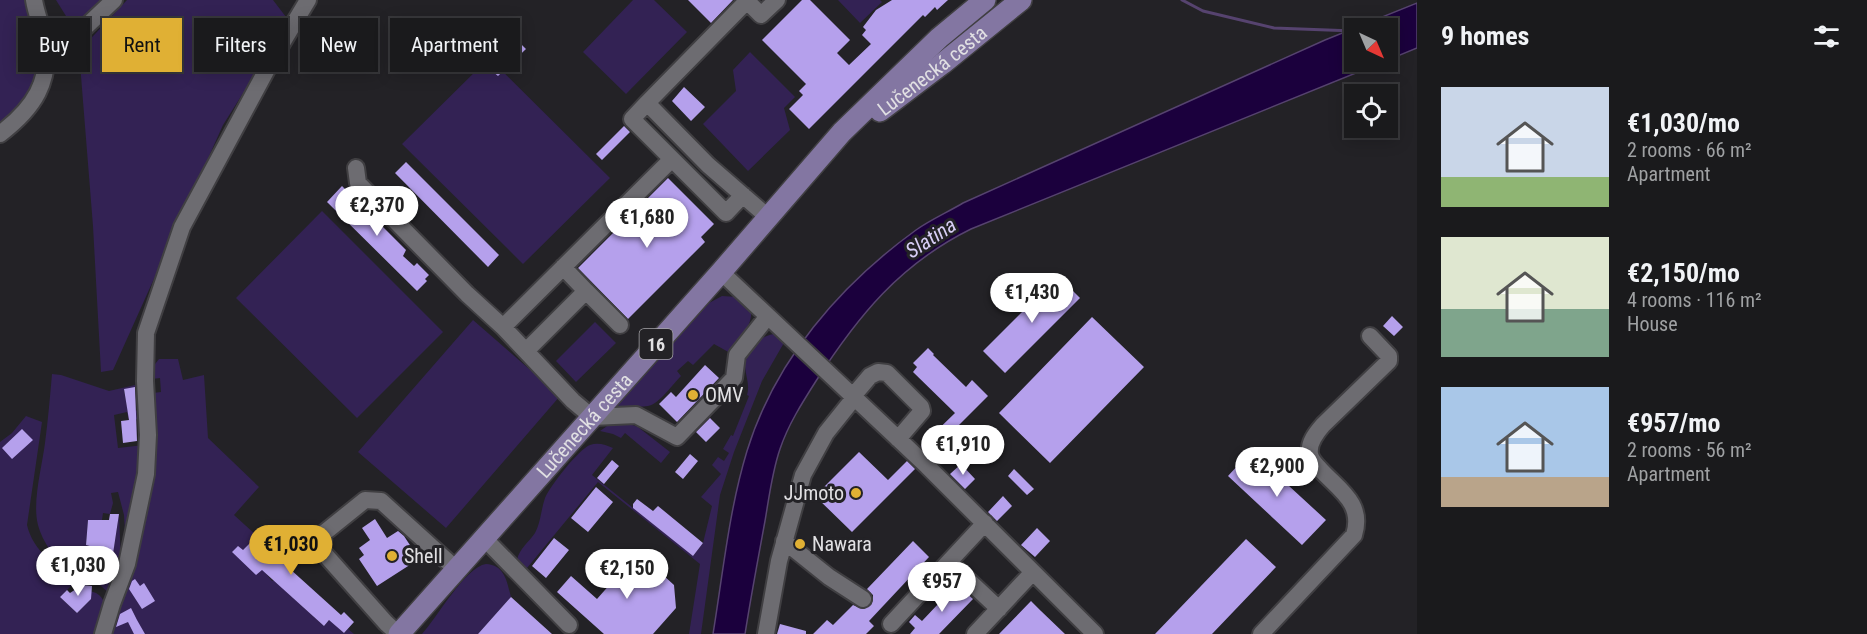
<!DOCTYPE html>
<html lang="en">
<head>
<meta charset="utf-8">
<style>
	:root { --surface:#1a1a1c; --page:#272729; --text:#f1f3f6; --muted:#9fa1a3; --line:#38383b; --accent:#e0b034 }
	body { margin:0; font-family:"Roboto Condensed",sans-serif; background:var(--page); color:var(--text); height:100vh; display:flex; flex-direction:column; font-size:22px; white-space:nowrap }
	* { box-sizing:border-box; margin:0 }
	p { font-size:20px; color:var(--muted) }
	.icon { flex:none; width:33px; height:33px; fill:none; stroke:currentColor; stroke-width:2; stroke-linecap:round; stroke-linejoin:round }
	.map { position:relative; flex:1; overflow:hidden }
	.side { display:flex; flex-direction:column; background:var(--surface); width:450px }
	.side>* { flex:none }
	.hud { position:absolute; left:18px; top:18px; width:570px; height:54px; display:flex; gap:12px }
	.needle { width:39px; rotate:136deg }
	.tools { position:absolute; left:1344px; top:18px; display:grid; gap:12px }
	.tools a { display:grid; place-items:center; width:54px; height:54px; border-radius:0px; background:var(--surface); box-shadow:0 3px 15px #0003,0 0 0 2px var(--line); font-size:30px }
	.price { position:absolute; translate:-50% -51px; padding:0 14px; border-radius:21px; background:#fff; color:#222; font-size:20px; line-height:39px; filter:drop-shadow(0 2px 3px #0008) }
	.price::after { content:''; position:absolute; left:50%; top:36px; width:18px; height:14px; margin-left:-9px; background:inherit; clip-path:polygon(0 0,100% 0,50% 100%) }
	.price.current { background:var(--accent); color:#111 }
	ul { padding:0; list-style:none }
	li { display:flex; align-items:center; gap:18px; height:150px; padding:0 24px }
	li span { display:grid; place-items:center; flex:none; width:168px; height:120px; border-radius:0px; color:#555 }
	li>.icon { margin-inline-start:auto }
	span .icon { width:72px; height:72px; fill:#fffc; stroke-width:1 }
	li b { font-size:26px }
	h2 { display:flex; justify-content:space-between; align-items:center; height:72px; padding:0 24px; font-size:26px }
	.chip { padding:0 21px; border-radius:0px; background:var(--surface); box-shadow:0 3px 15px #0003,0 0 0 2px var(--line); font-size:21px; line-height:54px }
	.chip.current { background:var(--accent); color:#111 }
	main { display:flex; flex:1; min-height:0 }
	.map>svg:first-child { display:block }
</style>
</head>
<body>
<main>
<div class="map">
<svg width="1417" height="634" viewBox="0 0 1417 634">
	<rect width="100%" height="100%" fill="#232226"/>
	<path fill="#332254" d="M0,0H28L39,52L37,87L0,128Z
		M56,0H109L76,32Z
		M127,0H273L286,17L260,66L223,125L113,370L101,372L93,226L79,51Z
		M633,0H654L687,32L626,94L583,52Z
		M838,0H880L882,2L860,23Z
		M750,52L795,97L784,108L790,130L748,171L703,124L736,91L733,70Z
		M489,58L610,178L523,264L402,144Z
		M322,211L443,332L357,418L236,298Z
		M722,296L737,297L751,310C753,328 737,338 732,354L714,344L693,365L688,361L677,371L681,376C674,383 658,405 648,406C637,408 625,405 614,407L709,303Z
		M473,320L560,396L446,528L358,452Z
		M595,322L616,343L576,382L556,361Z
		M774,334L785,341L762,381L734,452L720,495L701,634H689L700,564L598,482L527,568L517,560C519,549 529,542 535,533C541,522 541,509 545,498C550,486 579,449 590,445C598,442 606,445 613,448L592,475L693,556L703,543L712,506L701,497L721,474L712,465L718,457L724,461L729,453L723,449L731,435L733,436L749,396L747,395C750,385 746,377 745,367C743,352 761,335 774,334Z
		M159,359H178L183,380L204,375L208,438L259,487L234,515L257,536L250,544L261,540L266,535L281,550L264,571L272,581L274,580L324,626L330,619L344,633L348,629L354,634H106L153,393L161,392L160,378L152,379V368Z
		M52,374L61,375L109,391L135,385L136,387L124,390L128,412L139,410L141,440L138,419L129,420L127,412L114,415L118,448L144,445L126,548L124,515L118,492L111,493L113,503L110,514L103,513L102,520H88L86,545L89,546L86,565L92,566L94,552L104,553L101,574L115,577L117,567L111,566L119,514L121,564L109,593C92,576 64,569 50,550C45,543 40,533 38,525C32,502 42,467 45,443C48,420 50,397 52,374Z
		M26,416L42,422L27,525C33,551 56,568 79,578L60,597L77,613L90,600L89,591C96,592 101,595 104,602L100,634H0V442L12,433Z
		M624,422L638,427L670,452L661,463L625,433L621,438L613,434L600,431L610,424Z
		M486,564C505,565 507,582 511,597L478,634H422C437,618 465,567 486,564Z"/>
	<path fill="#1b003d" stroke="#56436f" stroke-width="1.5" d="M1417,3V48L1388,60V28H1354V62H1383L971,229C900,264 858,316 816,381C802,403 788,425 780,449C772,472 769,498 765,521C758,559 751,596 745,634H713C723,573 729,510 747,451C775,360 840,285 916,230C930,220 948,212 963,203L1325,40Z"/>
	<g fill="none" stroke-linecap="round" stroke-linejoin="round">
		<path stroke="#56436f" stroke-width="3" d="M1182,0L1203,11L1274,28L1354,31"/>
	</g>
	<path fill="#b5a0ec" d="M688,0H733L711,23Z
		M802,0H810L850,40L837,53L849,65L871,44L862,35L866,30L863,27L876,10L892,0H948L937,10L935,7L925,17L923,15L809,129L789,109L803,95L799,91L806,84L762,40Z
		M520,43L526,49L498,76L492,71Z
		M684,87L705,107L691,121L672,101Z
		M624,126L630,132L602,160L596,154Z
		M406,162L499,255L488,267L395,173Z
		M668,178L714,224L701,237L705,242L628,319L578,268Z
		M342,186L406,250L403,256L414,266L417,263L429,275L425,279L427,281L417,291L327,202Z
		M1058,276L1080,298L1005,373L983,351Z
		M1392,316L1403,327L1394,336L1383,326Z
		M1092,317L1144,367L1050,463L999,413Z
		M928,348L934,354L933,355L966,387L972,380L988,396L930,454L921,446L955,413L913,372L917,367L913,363Z
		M705,365L719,378L677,422L659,404L671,392L676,397Z
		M135,387L137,441L123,443L121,421L129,420L124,389Z
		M710,418L720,428L706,442L696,432Z
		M22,429L33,440L12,459L2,448Z
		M1251,451L1326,520L1302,545L1228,476Z
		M859,452L888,480L907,461L915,469L852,532L815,496Z
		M690,454L698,461L683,479L675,472Z
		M612,460L619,466L604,484L597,478Z
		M961,464L975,479L965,489L950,474Z
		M1014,469L1034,489L1027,495L1008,476Z
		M596,487L613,502L588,532L571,518Z
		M1003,496L1012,506L997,521L988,512Z
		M637,499L653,511L658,506L703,543L693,556L633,508V504Z
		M110,514H119L111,567H115L111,576L100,575L104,550L86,545L88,520H109Z
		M375,519L387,538L398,531L404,536L419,559L377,586L359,559L364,555L359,548L370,540L362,528Z
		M1037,528L1050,541L1035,557L1021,545Z
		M304,530L313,538L312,544L290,569L341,615L344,612L354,622L344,633L329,620L324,626L262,570L256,575L232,552L238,546L243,550L257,536L277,555L291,538L295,541Z
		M554,538L569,550L546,578L532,566Z
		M1246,539L1276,567L1212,634H1155Z
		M913,541L929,557L869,621L874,626L866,634H813L827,620L833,625L853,605L863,609L871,605L873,600V595L867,589Z
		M641,549L656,563L653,566L674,585L676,608L653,634H604L557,592L571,576L597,599Z
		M135,579L140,586L144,583L155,601L142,609L129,589L132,581Z
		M957,584L973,599L939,634H910L915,628L909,622L915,615L922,621Z
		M82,585L92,586L91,599L77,613L60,597L67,590L70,593Z
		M511,597L552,634H478Z
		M1031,601L1041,611L1065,634H999Z
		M131,608L137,620L145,634H134L128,622L116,627L120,614Z
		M780,624L806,631V634H777Z"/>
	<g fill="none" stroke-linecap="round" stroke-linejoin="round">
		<g stroke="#403f42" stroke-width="20">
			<path id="minor" d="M748,0L647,103L708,165L769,218
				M747,1L761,15L777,0
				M46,62L74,38L114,0
				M647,103L632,119L726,213L743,195
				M0,134C33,109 53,81 44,37C41,24 36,13 34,0
				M356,168L358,183L467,294L503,327L573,401L592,417L636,415L677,437L734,378L737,355L768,316
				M721,272L927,466L1095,634
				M586,291L620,325
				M503,327L672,159
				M526,351L586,291L563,267
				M853,396L870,376L878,372L887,373L921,407L922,411L898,439
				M484,538L569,625
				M784,541L829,577L863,599
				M949,562L999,609
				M891,624L985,523
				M103,634L112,604L127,564L146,474L148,435L145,381L146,333L182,227L272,60L308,0
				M398,634L386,623L322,551L324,533L365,500L381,501L456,569
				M766,634L779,561L803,475L826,433L854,398
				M975,634L1032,573
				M1261,634L1354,535C1364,503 1339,490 1320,469C1316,465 1311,460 1310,454C1308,443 1316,433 1323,425L1389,361V356L1370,336"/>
		</g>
		<g stroke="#403f42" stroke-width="24">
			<g id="major">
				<path id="s1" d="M880,111L942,64L1021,0"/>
				<path id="s2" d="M399,634L721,272L842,132L939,38L985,0"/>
			</g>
		</g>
		<use href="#minor" stroke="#6d6c71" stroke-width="16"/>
		<use href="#major" stroke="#8376a2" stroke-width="21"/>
	</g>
	<g fill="#e0b034" stroke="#232226" stroke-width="2">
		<circle cx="693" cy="395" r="6"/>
		<circle cx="856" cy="493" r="6"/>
		<circle cx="800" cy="544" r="6"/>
		<circle cx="392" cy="556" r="6"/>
	</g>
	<g text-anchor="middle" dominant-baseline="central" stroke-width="6" stroke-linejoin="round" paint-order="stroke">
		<rect fill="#232226" stroke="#a8a7aa" stroke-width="1.5" x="639.5" y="329" width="33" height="30" rx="4.5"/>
		<g font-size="18" font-weight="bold" fill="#e1e0e3">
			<text x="656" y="344">16</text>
		</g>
		<g font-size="20" fill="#e1e0e3" stroke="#232226">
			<text stroke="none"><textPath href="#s1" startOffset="66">Lučenecká cesta</textPath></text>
			<text stroke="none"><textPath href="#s2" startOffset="279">Lučenecká cesta</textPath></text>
		</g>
		<g font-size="20" fill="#e1e0e3" stroke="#232226" text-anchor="start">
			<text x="705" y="395">OMV</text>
			<text x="844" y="493" text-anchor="end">JJmoto</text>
			<text x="812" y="544">Nawara</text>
			<text x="404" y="556">Shell</text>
		</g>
		<g font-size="21" font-style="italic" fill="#d8cef6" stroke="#232226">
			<text transform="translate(931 238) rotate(-33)">Slatina</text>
		</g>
	</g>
</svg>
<div class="tools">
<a><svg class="needle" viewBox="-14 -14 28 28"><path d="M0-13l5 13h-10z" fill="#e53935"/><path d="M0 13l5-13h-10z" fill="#9fa1a3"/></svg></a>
<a><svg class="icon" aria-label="locate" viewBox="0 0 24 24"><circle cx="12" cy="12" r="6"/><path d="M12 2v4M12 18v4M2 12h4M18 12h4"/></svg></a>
</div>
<b class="price" style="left:377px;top:237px">€2,370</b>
<b class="price" style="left:647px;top:249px">€1,680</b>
<b class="price" style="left:1032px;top:324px">€1,430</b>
<b class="price" style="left:963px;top:476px">€1,910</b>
<b class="price" style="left:1277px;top:498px">€2,900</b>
<b class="price current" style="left:291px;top:576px">€1,030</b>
<b class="price" style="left:78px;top:597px">€1,030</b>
<b class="price" style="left:627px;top:600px">€2,150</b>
<b class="price" style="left:942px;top:613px">€957</b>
<div class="hud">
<a class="chip">Buy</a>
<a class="chip current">Rent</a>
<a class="chip">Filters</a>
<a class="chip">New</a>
<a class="chip">Apartment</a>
</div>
</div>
<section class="side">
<h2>9 homes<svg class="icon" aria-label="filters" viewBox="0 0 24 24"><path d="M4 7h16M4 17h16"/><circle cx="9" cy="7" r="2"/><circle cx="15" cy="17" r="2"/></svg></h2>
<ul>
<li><span style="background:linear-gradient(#c9d6e8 75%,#8fb573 0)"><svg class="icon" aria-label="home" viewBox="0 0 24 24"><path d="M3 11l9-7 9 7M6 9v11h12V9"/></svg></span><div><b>€1,030/mo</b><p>2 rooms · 66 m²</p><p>Apartment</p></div></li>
<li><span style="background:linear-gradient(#dfe7d0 60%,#7fa58c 0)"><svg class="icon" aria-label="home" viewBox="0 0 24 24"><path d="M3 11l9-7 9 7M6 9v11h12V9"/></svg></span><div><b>€2,150/mo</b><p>4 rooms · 116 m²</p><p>House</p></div></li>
<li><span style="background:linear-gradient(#a9c7e8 75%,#b9a48a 0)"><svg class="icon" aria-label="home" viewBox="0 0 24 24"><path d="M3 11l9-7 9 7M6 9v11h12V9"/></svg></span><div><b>€957/mo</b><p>2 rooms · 56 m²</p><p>Apartment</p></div></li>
</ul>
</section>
</main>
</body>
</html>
